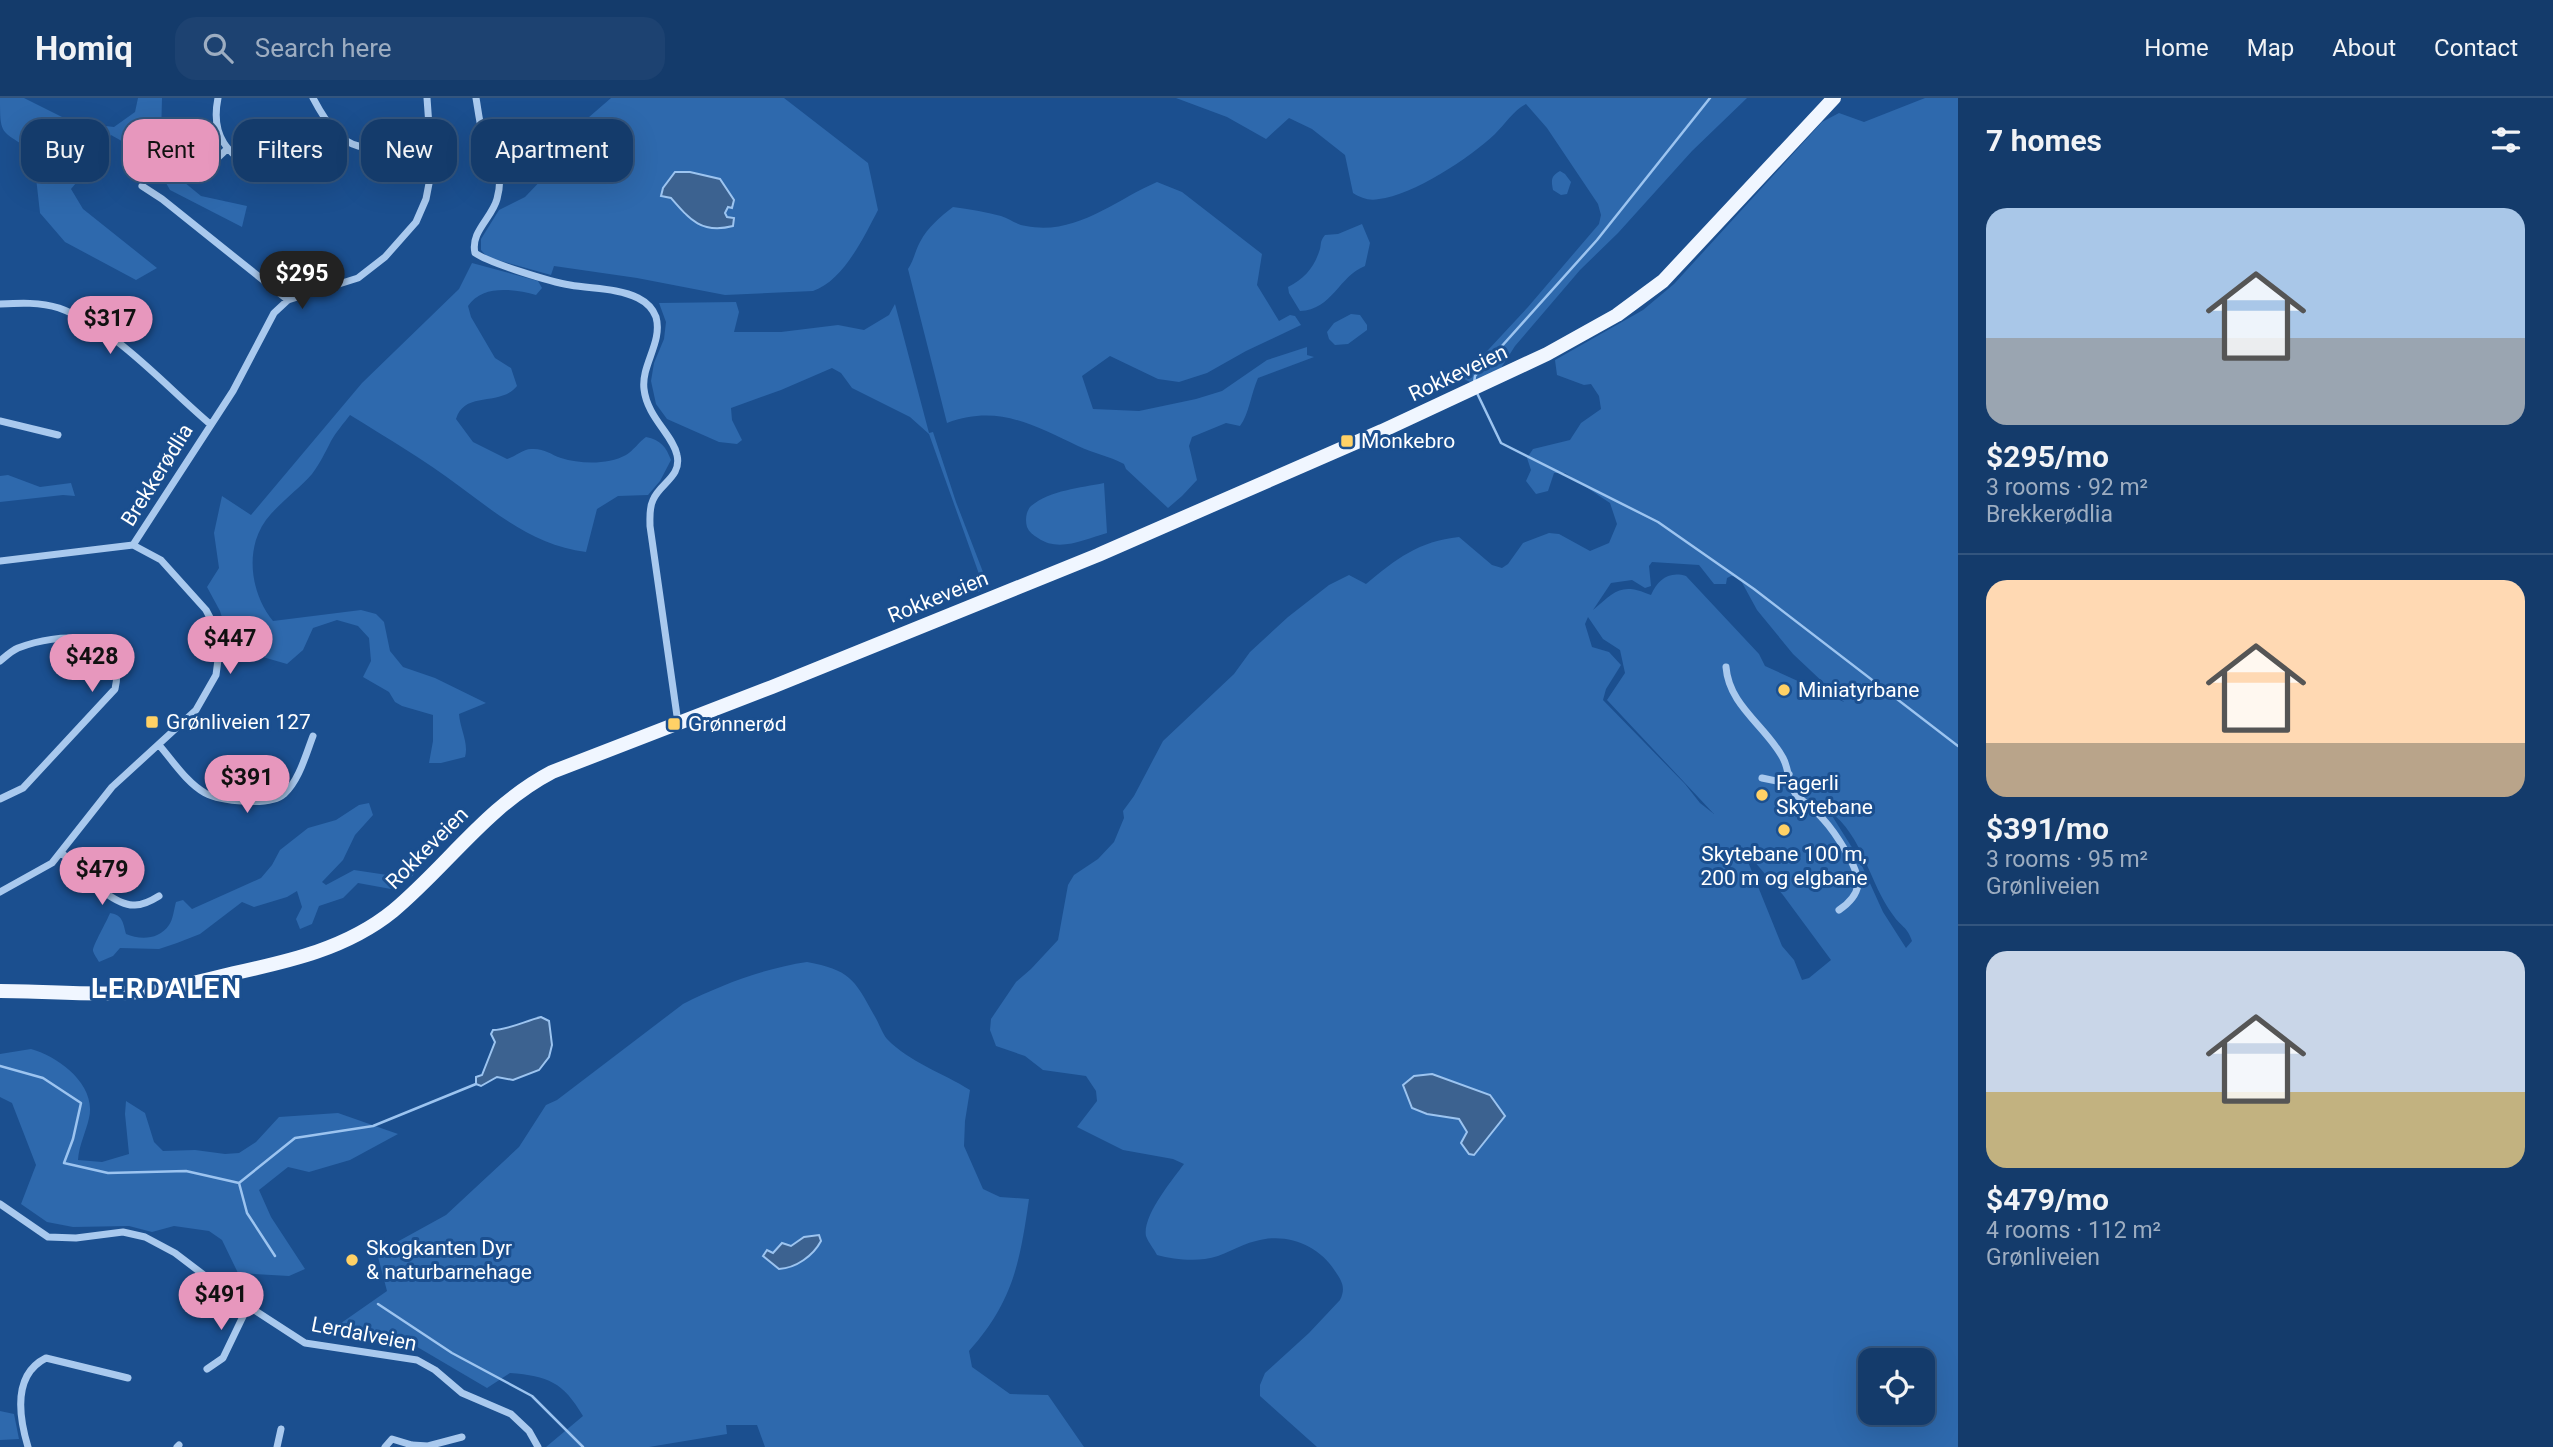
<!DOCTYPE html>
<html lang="en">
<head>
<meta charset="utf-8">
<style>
	:root { --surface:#143b6b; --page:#1d4271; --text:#f1f3f6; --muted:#9dadc1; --line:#33557e; --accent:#e797bd }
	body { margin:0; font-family:Roboto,sans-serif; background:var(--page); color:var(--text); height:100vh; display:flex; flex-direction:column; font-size:26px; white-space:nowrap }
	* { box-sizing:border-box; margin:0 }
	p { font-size:23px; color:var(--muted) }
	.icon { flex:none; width:38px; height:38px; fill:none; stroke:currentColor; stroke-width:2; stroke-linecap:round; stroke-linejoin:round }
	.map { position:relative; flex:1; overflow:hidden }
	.sheet { display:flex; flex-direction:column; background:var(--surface); width:595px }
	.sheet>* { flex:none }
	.banner { position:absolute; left:21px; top:21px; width:665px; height:63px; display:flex; gap:14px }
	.controls { position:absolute; left:1858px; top:1250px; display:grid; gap:14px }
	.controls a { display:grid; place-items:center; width:77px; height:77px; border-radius:14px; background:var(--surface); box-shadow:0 7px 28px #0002,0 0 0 2px var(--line); font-size:35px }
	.price { position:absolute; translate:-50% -60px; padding:0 16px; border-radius:24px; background:var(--accent); color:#111; font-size:23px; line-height:46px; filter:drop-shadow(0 2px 4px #0008) }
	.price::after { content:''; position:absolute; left:50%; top:42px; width:21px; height:16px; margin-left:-10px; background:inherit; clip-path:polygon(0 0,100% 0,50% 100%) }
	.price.active { background:#222; color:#fff }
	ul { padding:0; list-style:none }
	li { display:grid; align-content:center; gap:14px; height:371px; padding:0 28px }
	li+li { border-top:2px solid var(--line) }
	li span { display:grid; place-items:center; height:217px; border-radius:21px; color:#555 }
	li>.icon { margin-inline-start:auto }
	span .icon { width:126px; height:126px; fill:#fffc; stroke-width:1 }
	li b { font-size:30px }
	h2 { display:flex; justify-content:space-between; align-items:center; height:84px; padding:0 28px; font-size:30px }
	.pill { padding:0 24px; border-radius:21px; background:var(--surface); box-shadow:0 7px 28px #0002,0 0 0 2px var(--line); font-size:24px; line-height:63px }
	.pill.active { background:var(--accent); color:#111 }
	header { display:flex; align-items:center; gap:42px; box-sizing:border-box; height:98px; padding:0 35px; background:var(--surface); border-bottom:2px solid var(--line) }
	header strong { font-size:33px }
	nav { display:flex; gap:38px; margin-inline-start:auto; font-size:24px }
	.search { width:490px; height:63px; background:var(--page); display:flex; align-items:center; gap:18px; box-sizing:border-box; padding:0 24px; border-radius:21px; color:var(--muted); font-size:26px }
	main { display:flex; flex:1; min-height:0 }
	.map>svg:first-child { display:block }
</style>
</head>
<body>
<header>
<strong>Homiq</strong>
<div class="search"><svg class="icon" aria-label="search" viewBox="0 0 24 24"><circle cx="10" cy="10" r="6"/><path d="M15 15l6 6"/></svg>Search here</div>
<nav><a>Home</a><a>Map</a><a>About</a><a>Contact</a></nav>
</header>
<main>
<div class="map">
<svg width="1958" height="1349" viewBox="0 0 1958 1349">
	<rect width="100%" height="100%" fill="#1b4f8f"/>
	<path fill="#2e69ad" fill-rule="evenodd" d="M0,0H24L72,24L114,29L135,14L138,0H162L161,40L173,75L201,98L247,108L242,129L170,92L152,60L111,37L93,65L71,91L83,111L157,170L136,182L65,144L40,115L33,53C1,32 0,39 0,0Z
		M611,0H784L868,65L878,112C864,139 843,183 813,193L725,197L637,180L554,168L551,177L487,159L481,152V141L499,112L525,99L549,74L560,51L581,26ZM671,100L728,109L725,115L727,119L685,117Z
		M1176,0H1747L1692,53L1618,135L1580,172L1515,248L1501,270L1472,285L1462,280L1528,209L1599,126L1601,117L1598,106L1547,30L1526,6C1513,13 1506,25 1495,36C1471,59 1412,98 1379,101C1369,103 1361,100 1353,95L1345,57L1312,31L1289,20L1266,41L1227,19Z
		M1925,0H1958V1349H1317L1260,1298V1287L1265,1275L1309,1235L1340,1202C1346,1190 1342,1183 1335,1173C1319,1147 1286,1134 1256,1143C1238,1147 1223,1159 1205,1161C1190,1163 1171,1161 1157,1157C1154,1151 1148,1144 1146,1138C1142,1118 1173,1081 1184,1066L1173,1061L1123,1052L1077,1029L1097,1003L1096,993L1086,978L1043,972L1025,958L996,948L990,932L991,921L1016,884L1031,871L1058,842L1068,787L1074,777L1098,761L1114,744L1124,720L1123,713L1134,698L1163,643L1234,576L1250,554L1288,519L1329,487L1349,477L1366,486C1396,461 1419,443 1459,439L1492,467L1502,470L1508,466L1523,445L1549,435L1559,436L1590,453L1609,445L1617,426L1610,405L1565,375H1554L1548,393L1536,396L1526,383L1531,372L1527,360L1533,351L1570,342L1581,325L1601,311L1599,298L1591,286L1584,287L1557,277L1555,262L1643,212L1674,186L1822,24L1839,15L1864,24ZM1652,464L1699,467L1714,486H1726L1727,480L1731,478L1739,479L1757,512L1793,556L1844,604L1765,568L1759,556L1686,478C1668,473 1658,482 1651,497C1621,484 1615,493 1593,512L1611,485L1632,482L1645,490L1651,488L1649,468ZM1588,519L1603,541L1620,552L1625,575L1607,602L1714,716L1700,705L1685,686L1603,602L1606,591L1621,567L1609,554L1592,549L1585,526ZM1829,713C1863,737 1869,785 1893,817C1901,829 1907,828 1912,843L1906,850L1883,814L1858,759ZM1742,749L1783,797L1831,862L1809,880L1802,882L1794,862L1782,848ZM1871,1262H1923V1314H1871Z
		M1560,73L1565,76L1571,84L1567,96L1561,97L1553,92C1551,82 1551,78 1560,73Z
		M1157,84L1182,94L1262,156L1257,187L1279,223L1290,217L1295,218L1301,227L1246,253L1207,275L1179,284L1158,281L1110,258L1082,278L1093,311L1139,313L1196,301L1222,293L1267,262L1307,249V257L1314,259L1258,280C1251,296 1249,316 1240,328L1226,325L1192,339L1189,348L1197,382L1182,398L1168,410L1126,371L1124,366C1109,358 1093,355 1078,348C1033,327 998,306 947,325L908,171C914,162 915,153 920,144C928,129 940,119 953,109C969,111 986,114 1001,118C1010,121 1017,127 1026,128C1076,138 1115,102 1157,84Z
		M1362,126L1370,145L1365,168C1339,178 1332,212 1300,213L1289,195L1288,189C1304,181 1313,171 1319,154C1322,147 1319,144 1325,137L1338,136Z
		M472,165L538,183L542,190L536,197C515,191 482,186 468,208L471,219L495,260L511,270L517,288C500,309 465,292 456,321L473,344L507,361C515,359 523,351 531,351C544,350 550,356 561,360C580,366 608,367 626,357C633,353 639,344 646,339C661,342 666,349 671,362L660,383L648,397L618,398L597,411L586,454C536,448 498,417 459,388C425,362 387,340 350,317C344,325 336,334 331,343C325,355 320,365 312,376C298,392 279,405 266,422C244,452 251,496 273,523L361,512L376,516L384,524L390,553L403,569L435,580L486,605L459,616C460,631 469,645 465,659L441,665H429L433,643V617L402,608L395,604L389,594L363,579L371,563L369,540L358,528L337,522L313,530L303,552L287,566L252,556L228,538L220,513L207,489L219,470L214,435L222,398L251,417L362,285L459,191Z
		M736,204L739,214L734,234H781L838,227L864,232L889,217L895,206L929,335L933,334L956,404L988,487L978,494L979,476L929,336L910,319L852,290L841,275L832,270L781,292L731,310L732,322L742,342L737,346L719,344L667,321L656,306L651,283L654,265L664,241L666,224L659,205Z
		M1351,216L1360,217L1367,227V232L1348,246L1335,247L1329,241L1327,234L1334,225Z
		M8,377L40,389L71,385L75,398L63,397L0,404V378Z
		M1104,385L1107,435C1085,441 1059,455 1038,440C1033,437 1029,434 1027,429C1025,422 1026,413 1031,408C1051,392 1080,390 1104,385Z
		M369,705L373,717L355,737L343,762L322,784L326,787L354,772L394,778L408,769L420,754L431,756L409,782L391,791L358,785L343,800L319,808L312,826L300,831L296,821L302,809L297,793L287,799L254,809L242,804L200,836L177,845L159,851L120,850L113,858L99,864C97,860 94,857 93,853C92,849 107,823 110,815C123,817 123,825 126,836C140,842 159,842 169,827C173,822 174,811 176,804L183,802L192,811L261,780L272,767L280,752L308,730L336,722L359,707Z
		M807,864C849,872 854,880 874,917C879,925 882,935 887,941C909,964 943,975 970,992L965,1023L964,1048L983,1091L1000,1099L1029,1101C1020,1164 1013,1204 969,1253L972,1269L1010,1296L1048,1297L1084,1349H765L757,1327H726L727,1336L649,1349H546L583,1318C563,1284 548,1278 510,1275L487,1290L402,1240L334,1230L387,1193L377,1155L446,1117L519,1049L546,1007L557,1002L683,906C720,887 765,870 807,864Z
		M31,951C58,958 97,987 89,1020C86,1034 79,1047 78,1062L102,1064L129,1056L125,1016L126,1003L145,1015L154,1044L163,1053L195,1052L225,1056L239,1055L256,1044L279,1019L338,1015L398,1036L350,1062L309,1074L288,1069L259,1092L271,1119L305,1171L289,1178L238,1175L222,1142L209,1133L174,1128L152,1134L129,1128L73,1129L47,1124L21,1106L36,1067L12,1005L0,999V956Z
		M0,1313L14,1316L19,1341L0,1342Z"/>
	<path fill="#3c6290" stroke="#9cc4f0" stroke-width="2" d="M675,74H690L720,81L734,102L732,110L728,109L725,115L727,119L734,120L733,128C702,136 690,122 671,100L661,98L663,90Z
		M541,919L549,923L552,947L549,959L539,972L513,982L497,979L481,988L476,986V979L482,977L495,944L491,936L493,932C508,932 525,923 541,919Z
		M1432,976L1490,997L1505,1018L1474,1057L1469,1056L1461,1045L1467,1034L1459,1021L1427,1016L1412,1010L1403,987L1414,978Z
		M819,1137L821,1143C813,1158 796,1170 779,1171L763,1158L767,1152L773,1155L782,1145L791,1148L804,1139Z"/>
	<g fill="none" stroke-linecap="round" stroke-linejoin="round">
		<path stroke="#9cc4f0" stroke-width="2.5" d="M1474,285L1475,278L1597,142L1710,0
			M1477,295L1501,345L1658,424L1754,491L1958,648
			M0,968L43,980L81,1005L73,1041L64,1065L108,1075L186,1073L239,1085L247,1115L275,1158
			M239,1085L295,1040L373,1028L476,986
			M378,1206L452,1255L532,1298L583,1349"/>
		<path stroke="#a9c9ee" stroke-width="7" d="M218,0C210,39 228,55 258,76
			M313,0C347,65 370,53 431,36
			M476,0C478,11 479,22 482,33C490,60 506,68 497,101C492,120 470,134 475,155C489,165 551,184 570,187C592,191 618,190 638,200C646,204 653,211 656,219C663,244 641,267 644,291C647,319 673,337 677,357C682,379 660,385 653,402C649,410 650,419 650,428L678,625
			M207,70L227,51
			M142,88L162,101L288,202
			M0,206C20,205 40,204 59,210C115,230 165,288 210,326
			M0,323L58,337
			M133,447L233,293L274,215L288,202L358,180L385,159L416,124L426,101L432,70L427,0
			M0,463L133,447L161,462L206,512L216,531L219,554L216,577L196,612L112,689L52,765L0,794
			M0,563C5,559 11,553 18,550C57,535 129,529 115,591L23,690L0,701
			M1726,569C1729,608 1766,628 1783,660C1789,671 1788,685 1795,695C1803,705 1815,711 1823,721C1834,733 1860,771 1858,787C1856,799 1848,806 1839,812
			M159,647C173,663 186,684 205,695C220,703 270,709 284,696C299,683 306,656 313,638
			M1762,680L1781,684L1789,676
			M62,755C76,770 111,807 133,807C142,808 151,803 159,798
			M0,1106L48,1139L76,1140L123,1134L145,1139L175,1155L225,1193L305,1245L417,1262L435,1272L462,1295L511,1316L529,1333L538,1349
			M207,1271L223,1260L248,1208
			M28,1349C19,1319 12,1277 46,1260L128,1280
			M177,1349L179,1347
			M277,1349L281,1331
			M385,1349L392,1341L412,1347L428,1348L462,1339"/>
		<path stroke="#f0f6ff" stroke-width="14" d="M0,893C42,893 85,897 127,895C161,893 194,885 226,877C285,864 345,852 393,813C448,767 487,708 552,674L772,589L1098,457L1382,333L1547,256L1617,217L1663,183L1834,0"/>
	</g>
	<g fill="#ffd166" stroke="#1b4f8f" stroke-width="2.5">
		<rect x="1340" y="336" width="14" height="14" rx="3.5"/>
		<circle cx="1784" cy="592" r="7"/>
		<rect x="145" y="617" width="14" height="14" rx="3.5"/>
		<rect x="667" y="619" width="14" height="14" rx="3.5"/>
		<circle cx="1762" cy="697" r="7"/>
		<circle cx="1784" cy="732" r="7"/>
		<circle cx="352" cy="1162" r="7"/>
	</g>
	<g text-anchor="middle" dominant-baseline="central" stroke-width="6" stroke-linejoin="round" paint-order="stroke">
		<g font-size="21" fill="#fff" stroke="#1b4f8f">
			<text transform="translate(1458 275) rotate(-25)">Rokkeveien</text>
			<text transform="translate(157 377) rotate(-58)">Brekkerødlia</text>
			<text transform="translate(938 499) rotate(-22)">Rokkeveien</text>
			<text transform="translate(427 750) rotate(-45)">Rokkeveien</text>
			<text transform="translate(364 1236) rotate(11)">Lerdalveien</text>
		</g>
		<g font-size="21" fill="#fff" stroke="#1b4f8f" text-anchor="start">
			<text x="1361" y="343">Monkebro</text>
			<text x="1798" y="592">Miniatyrbane</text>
			<text x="166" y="624">Grønliveien 127</text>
			<text x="688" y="626">Grønnerød</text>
			<text x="1776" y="685">Fagerli<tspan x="1776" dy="24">Skytebane</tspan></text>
			<text x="1784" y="756" text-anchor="middle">Skytebane 100 m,<tspan x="1784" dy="24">200 m og elgbane</tspan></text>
			<text x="366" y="1150">Skogkanten Dyr<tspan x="366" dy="24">&amp; naturbarnehage</tspan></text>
		</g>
		<g font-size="28" font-weight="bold" letter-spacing="2" fill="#fff" stroke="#1b4f8f">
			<text x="167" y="890">LERDALEN</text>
		</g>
	</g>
</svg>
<div class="controls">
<a><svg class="icon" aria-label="locate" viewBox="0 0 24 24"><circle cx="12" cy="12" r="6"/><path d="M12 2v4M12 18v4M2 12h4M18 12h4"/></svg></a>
</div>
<b class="price active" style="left:302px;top:213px">$295</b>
<b class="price" style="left:110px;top:258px">$317</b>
<b class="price" style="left:230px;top:578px">$447</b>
<b class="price" style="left:92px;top:596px">$428</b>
<b class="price" style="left:247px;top:717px">$391</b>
<b class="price" style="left:102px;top:809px">$479</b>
<b class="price" style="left:221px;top:1234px">$491</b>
<div class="banner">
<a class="pill">Buy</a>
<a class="pill active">Rent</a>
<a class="pill">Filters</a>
<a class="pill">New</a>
<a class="pill">Apartment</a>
</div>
</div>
<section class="sheet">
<h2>7 homes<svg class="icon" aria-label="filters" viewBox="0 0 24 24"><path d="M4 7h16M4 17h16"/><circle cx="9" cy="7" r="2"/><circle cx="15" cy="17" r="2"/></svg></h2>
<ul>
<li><span style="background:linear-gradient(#a9c7e8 60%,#9aa5b1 0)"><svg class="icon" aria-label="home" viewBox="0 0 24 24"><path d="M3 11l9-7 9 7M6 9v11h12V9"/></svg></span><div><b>$295/mo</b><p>3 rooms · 92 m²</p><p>Brekkerødlia</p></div></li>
<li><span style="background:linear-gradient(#ffd9b3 75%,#b9a48a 0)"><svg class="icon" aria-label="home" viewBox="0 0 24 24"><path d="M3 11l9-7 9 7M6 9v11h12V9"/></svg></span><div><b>$391/mo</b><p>3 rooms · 95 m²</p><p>Grønliveien</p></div></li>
<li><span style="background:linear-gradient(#c9d6e8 65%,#c2b280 0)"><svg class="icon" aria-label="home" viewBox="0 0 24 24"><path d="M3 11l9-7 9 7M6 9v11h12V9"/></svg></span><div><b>$479/mo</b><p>4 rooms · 112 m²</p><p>Grønliveien</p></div></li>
</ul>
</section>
</main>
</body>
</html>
